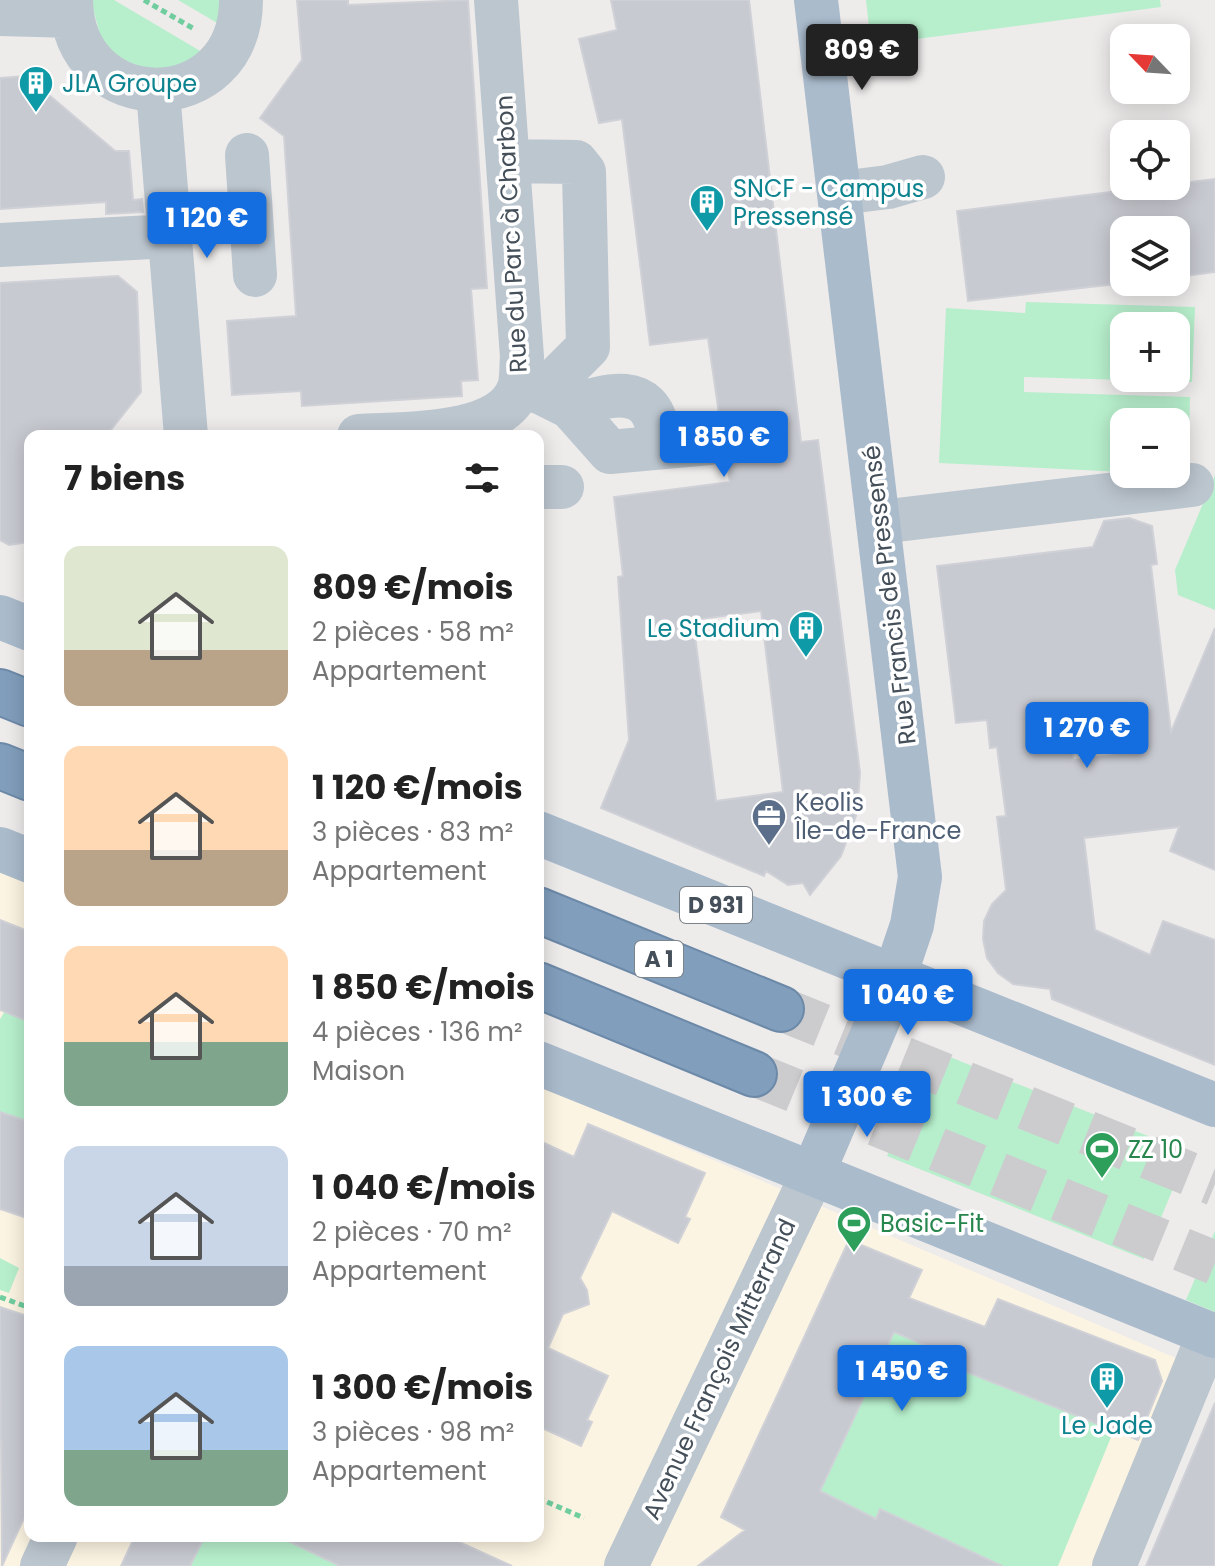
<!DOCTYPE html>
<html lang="fr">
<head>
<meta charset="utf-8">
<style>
	:root { --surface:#fff; --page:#f6f6f6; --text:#222; --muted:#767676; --accent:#156edf }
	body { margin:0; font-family:Poppins,sans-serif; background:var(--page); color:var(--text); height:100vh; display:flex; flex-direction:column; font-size:30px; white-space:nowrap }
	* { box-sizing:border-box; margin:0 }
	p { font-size:26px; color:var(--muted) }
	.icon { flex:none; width:44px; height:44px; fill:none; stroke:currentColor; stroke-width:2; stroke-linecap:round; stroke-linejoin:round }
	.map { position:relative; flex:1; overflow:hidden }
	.drawer { position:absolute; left:24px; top:430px; width:520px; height:1112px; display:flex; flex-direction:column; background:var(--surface); border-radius:16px; box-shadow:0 4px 20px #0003 }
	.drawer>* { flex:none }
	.needle { width:52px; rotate:295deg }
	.buttons { position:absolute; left:1110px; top:24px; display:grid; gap:16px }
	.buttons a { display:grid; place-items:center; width:80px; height:80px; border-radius:16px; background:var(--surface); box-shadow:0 4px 20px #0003; font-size:40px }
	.price { position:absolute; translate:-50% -68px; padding:0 18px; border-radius:8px; background:var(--accent); color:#fff; font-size:26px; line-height:52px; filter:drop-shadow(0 2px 4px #0008) }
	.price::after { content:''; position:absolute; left:50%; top:48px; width:24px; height:18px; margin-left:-12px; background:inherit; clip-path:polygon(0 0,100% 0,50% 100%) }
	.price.on { background:#222; color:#fff }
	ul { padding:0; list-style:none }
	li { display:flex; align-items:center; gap:24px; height:200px; padding:0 40px }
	li span { display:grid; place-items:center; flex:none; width:224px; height:160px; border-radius:16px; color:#555 }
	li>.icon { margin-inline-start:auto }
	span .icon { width:96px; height:96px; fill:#fffc; stroke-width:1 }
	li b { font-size:34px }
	h2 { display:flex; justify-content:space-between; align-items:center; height:96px; padding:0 40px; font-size:34px }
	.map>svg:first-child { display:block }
</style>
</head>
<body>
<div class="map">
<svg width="1215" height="1566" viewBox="0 0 1215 1566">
	<rect width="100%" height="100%" fill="#eeebeb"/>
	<path fill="#fcf4e2" d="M0,856L30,868V1536H538V1085L1192,1365L1109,1566H0Z"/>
	<path fill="#b7efcc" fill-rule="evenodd" d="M91,0H114L202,52L192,63L146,72L103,47Z
		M178,0H222L219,24Z
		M866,0H1160L1161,7L871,45Z
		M1026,302L1195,307L1192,382L1024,377V392L1190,397L1188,473H1176V422H1124V472L939,463L946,308L1025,313ZM1124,326H1176V378H1124Z
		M1215,475V610L1178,595L1175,570Z
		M5,1011L30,1022V1122L0,1112V1019Z
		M930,1049L1188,1152L1144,1259L887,1156Z
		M1215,1231V1312L1186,1300Z
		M0,1258L19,1268L9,1293L0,1290Z
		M894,1332L934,1349L931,1358L1114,1430L1058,1566H1002L881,1509L876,1519L855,1509L796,1542Z
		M205,1536H278L340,1566H190Z"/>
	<path fill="#c8cad1" stroke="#cfd1d7" stroke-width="2" fill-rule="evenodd" d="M297,0H348V5L468,0L487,288L471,289L478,380L461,381L462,396L302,406L301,391L232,395L227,321L296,316L284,136L260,118L302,60Z
		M611,0H749L801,442L818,440L860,773L857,813L841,856L810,895L803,883L788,885L766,871L764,876L601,808L629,740L618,577L623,576L614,497L730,482L726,460L734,442L730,429L720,421L708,338L650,345L622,119L599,123L579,39L617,30ZM761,611L783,792L716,801L693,620Z
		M40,75L42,89L115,151H129L133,200L142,199L143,212L106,214V202L0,209V78Z
		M1215,179V272L1176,277V230H1124V283L968,301L957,211Z
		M118,276L137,292L141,392L106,436H30V542L9,545L0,540V283Z
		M1129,518L1152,526L1157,564L1151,565L1171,732L1215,628V870L1170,851L1179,827L1084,838L1095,930L1150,955L1163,921L1215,940V1065L1052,999L1050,989L1013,984L998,973L987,958L983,939L984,921L992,904L1006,890L997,817L1006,816L997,747L990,748L987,720L956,723L937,566L1093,547L1104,521ZM1134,702L1140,752L1073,760L1068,710Z
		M0,920L30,932V1022L0,1010Z
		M0,1112L30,1122V1219L0,1209Z
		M588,1124L705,1173L685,1217L690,1219L678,1243L612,1211L580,1278L587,1290L589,1304L563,1314L548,1348L608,1376L587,1420L592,1422L581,1446L538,1426V1140L574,1157Z
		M849,1240L922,1270L909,1298L985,1327L998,1299L1155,1360L1162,1381L1138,1440L931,1358L934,1349L894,1332L820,1491L876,1519L880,1509L1002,1566H698L745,1530L721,1517Z
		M0,1307L30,1317V1505L2,1566Z
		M1215,1403V1566H1146Z
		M135,1536H205L190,1566H121Z
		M278,1536H446L512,1566H340Z"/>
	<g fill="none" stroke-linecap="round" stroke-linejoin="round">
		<path stroke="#ccccce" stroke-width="44" stroke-dasharray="44 22" stroke-linecap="butt" d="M781,1009L1215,1184
			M754,1074L1215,1263"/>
		<g stroke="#6c89a8" stroke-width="48">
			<path id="highway" d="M0,692L30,704
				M0,766L30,778
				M538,910L781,1009
				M538,985L754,1074"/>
		</g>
		<path stroke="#6fcd9e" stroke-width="5" stroke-dasharray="6 4" stroke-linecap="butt" d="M144,0L196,30
			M0,1297L30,1308
			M538,1498L584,1518"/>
		<path stroke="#bcc6cf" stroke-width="44" d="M71,0C73,120 241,119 241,0
			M0,14L72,16
			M158,91L186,436
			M247,155L255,275
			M508,161L576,162L584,172L588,347L542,393L520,386
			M840,193L888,187L923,177
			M170,218L251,217
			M0,245L171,236
			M542,393L570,407L610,452L709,443
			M570,407C606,394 651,382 658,432
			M359,436C402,433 502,438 519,388C522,379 521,367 522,357L496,0
			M538,487H562
			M880,522L1192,485
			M42,1566L56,1536
			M626,1566L813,1173
			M1114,1566L1209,1334"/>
		<path stroke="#abc" stroke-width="44" d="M0,617L30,629
			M538,833L1215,1105
			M0,849L30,861
			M538,1063L1215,1336
			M813,1173L886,1002L912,925L920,877L816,0"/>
		<use href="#highway" stroke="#819ebc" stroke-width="44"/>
	</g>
	<defs>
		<g id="building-pin" transform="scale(1.8)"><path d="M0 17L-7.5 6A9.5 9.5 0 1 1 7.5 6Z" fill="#0f9aa8" stroke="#fff"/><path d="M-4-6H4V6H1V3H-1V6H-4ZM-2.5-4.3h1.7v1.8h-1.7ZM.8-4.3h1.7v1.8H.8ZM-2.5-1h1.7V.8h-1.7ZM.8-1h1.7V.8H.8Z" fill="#fff"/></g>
		<g id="office-pin" transform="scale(1.8)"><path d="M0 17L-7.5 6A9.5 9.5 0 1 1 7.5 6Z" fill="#5c6f8a" stroke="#fff"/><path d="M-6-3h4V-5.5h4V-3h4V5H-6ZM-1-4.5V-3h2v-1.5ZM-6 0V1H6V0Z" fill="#fff"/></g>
		<g id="stadium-pin" transform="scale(1.8)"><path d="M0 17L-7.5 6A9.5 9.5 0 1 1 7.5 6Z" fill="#2e9e5b" stroke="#fff"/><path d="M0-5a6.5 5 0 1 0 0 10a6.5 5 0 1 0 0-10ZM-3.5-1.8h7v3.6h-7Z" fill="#fff"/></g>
	</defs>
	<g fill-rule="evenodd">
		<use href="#building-pin" x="36" y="83"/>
		<use href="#building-pin" x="707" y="202"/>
		<use href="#building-pin" x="806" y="628"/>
		<use href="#office-pin" x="769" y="816"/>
		<use href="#stadium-pin" x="1102" y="1149"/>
		<use href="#stadium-pin" x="854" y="1223"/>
		<use href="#building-pin" x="1107" y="1379"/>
	</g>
	<g text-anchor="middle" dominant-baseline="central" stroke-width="7" stroke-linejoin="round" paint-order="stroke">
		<g fill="#fff" stroke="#7c848b" stroke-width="2">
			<rect x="680" y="887" width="72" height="36" rx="6"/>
			<rect x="635" y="941" width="48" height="36" rx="6"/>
		</g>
		<g font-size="22" font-weight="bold" fill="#444f59">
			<text x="716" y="905">D 931</text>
			<text x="659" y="959">A 1</text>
		</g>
		<g font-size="24" fill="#0d838f" stroke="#fff" text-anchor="start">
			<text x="62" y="83">JLA Groupe</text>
			<text x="733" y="188">SNCF - Campus<tspan x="733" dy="28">Pressensé</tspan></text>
			<text x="780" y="628" text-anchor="end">Le Stadium</text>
			<text x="1107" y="1425" text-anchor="middle">Le Jade</text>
		</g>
		<g font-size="24" fill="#444f59" stroke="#fff">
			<text transform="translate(511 234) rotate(-93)">Rue du Parc à Charbon</text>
			<text transform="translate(889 595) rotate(-97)">Rue Francis de Pressensé</text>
			<text transform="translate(719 1369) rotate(-65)">Avenue François Mitterrand</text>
		</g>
		<g font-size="24" fill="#4e5e75" stroke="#fff" text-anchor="start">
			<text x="795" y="802">Keolis<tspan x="795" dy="28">Île-de-France</tspan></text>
		</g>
		<g font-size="24" fill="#27864d" stroke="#fff" text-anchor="start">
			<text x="1128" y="1149">ZZ 10</text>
			<text x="880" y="1223">Basic-Fit</text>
		</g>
	</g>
</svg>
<div class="buttons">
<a><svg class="needle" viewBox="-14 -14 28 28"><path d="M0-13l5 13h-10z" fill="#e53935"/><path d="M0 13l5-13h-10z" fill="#767676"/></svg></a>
<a><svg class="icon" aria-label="locate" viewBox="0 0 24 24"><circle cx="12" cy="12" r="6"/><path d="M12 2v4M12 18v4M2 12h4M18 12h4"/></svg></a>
<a><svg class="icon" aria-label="layers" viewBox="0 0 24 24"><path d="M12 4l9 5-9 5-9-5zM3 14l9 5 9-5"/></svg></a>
<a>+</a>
<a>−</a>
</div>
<b class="price on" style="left:862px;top:92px">809 €</b>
<b class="price" style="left:207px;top:260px">1 120 €</b>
<b class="price" style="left:724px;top:479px">1 850 €</b>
<b class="price" style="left:1087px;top:770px">1 270 €</b>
<b class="price" style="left:908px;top:1037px">1 040 €</b>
<b class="price" style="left:867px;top:1139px">1 300 €</b>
<b class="price" style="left:902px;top:1413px">1 450 €</b>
<section class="drawer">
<h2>7 biens<svg class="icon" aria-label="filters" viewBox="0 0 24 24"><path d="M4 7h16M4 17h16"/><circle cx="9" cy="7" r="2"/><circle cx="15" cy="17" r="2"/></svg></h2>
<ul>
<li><span style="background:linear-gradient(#dfe7d0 65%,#b9a48a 0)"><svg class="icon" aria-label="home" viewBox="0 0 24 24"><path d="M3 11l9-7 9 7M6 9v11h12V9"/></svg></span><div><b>809 €/mois</b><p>2 pièces · 58 m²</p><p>Appartement</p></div></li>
<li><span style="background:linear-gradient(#ffd9b3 65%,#b9a48a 0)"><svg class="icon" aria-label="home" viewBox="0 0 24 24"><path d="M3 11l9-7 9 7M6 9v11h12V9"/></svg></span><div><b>1 120 €/mois</b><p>3 pièces · 83 m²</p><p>Appartement</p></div></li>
<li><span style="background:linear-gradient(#ffd9b3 60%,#7fa58c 0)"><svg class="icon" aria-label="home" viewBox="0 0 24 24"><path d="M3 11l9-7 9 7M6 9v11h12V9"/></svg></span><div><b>1 850 €/mois</b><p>4 pièces · 136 m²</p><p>Maison</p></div></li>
<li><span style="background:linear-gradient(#c9d6e8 75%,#9aa5b1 0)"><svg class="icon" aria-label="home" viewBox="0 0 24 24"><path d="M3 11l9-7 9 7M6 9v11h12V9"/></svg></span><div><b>1 040 €/mois</b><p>2 pièces · 70 m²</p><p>Appartement</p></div></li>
<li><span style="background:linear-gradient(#a9c7e8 65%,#7fa58c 0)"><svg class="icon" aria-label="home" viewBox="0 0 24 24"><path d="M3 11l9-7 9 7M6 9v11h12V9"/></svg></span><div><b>1 300 €/mois</b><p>3 pièces · 98 m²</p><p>Appartement</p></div></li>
</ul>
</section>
</div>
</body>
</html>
